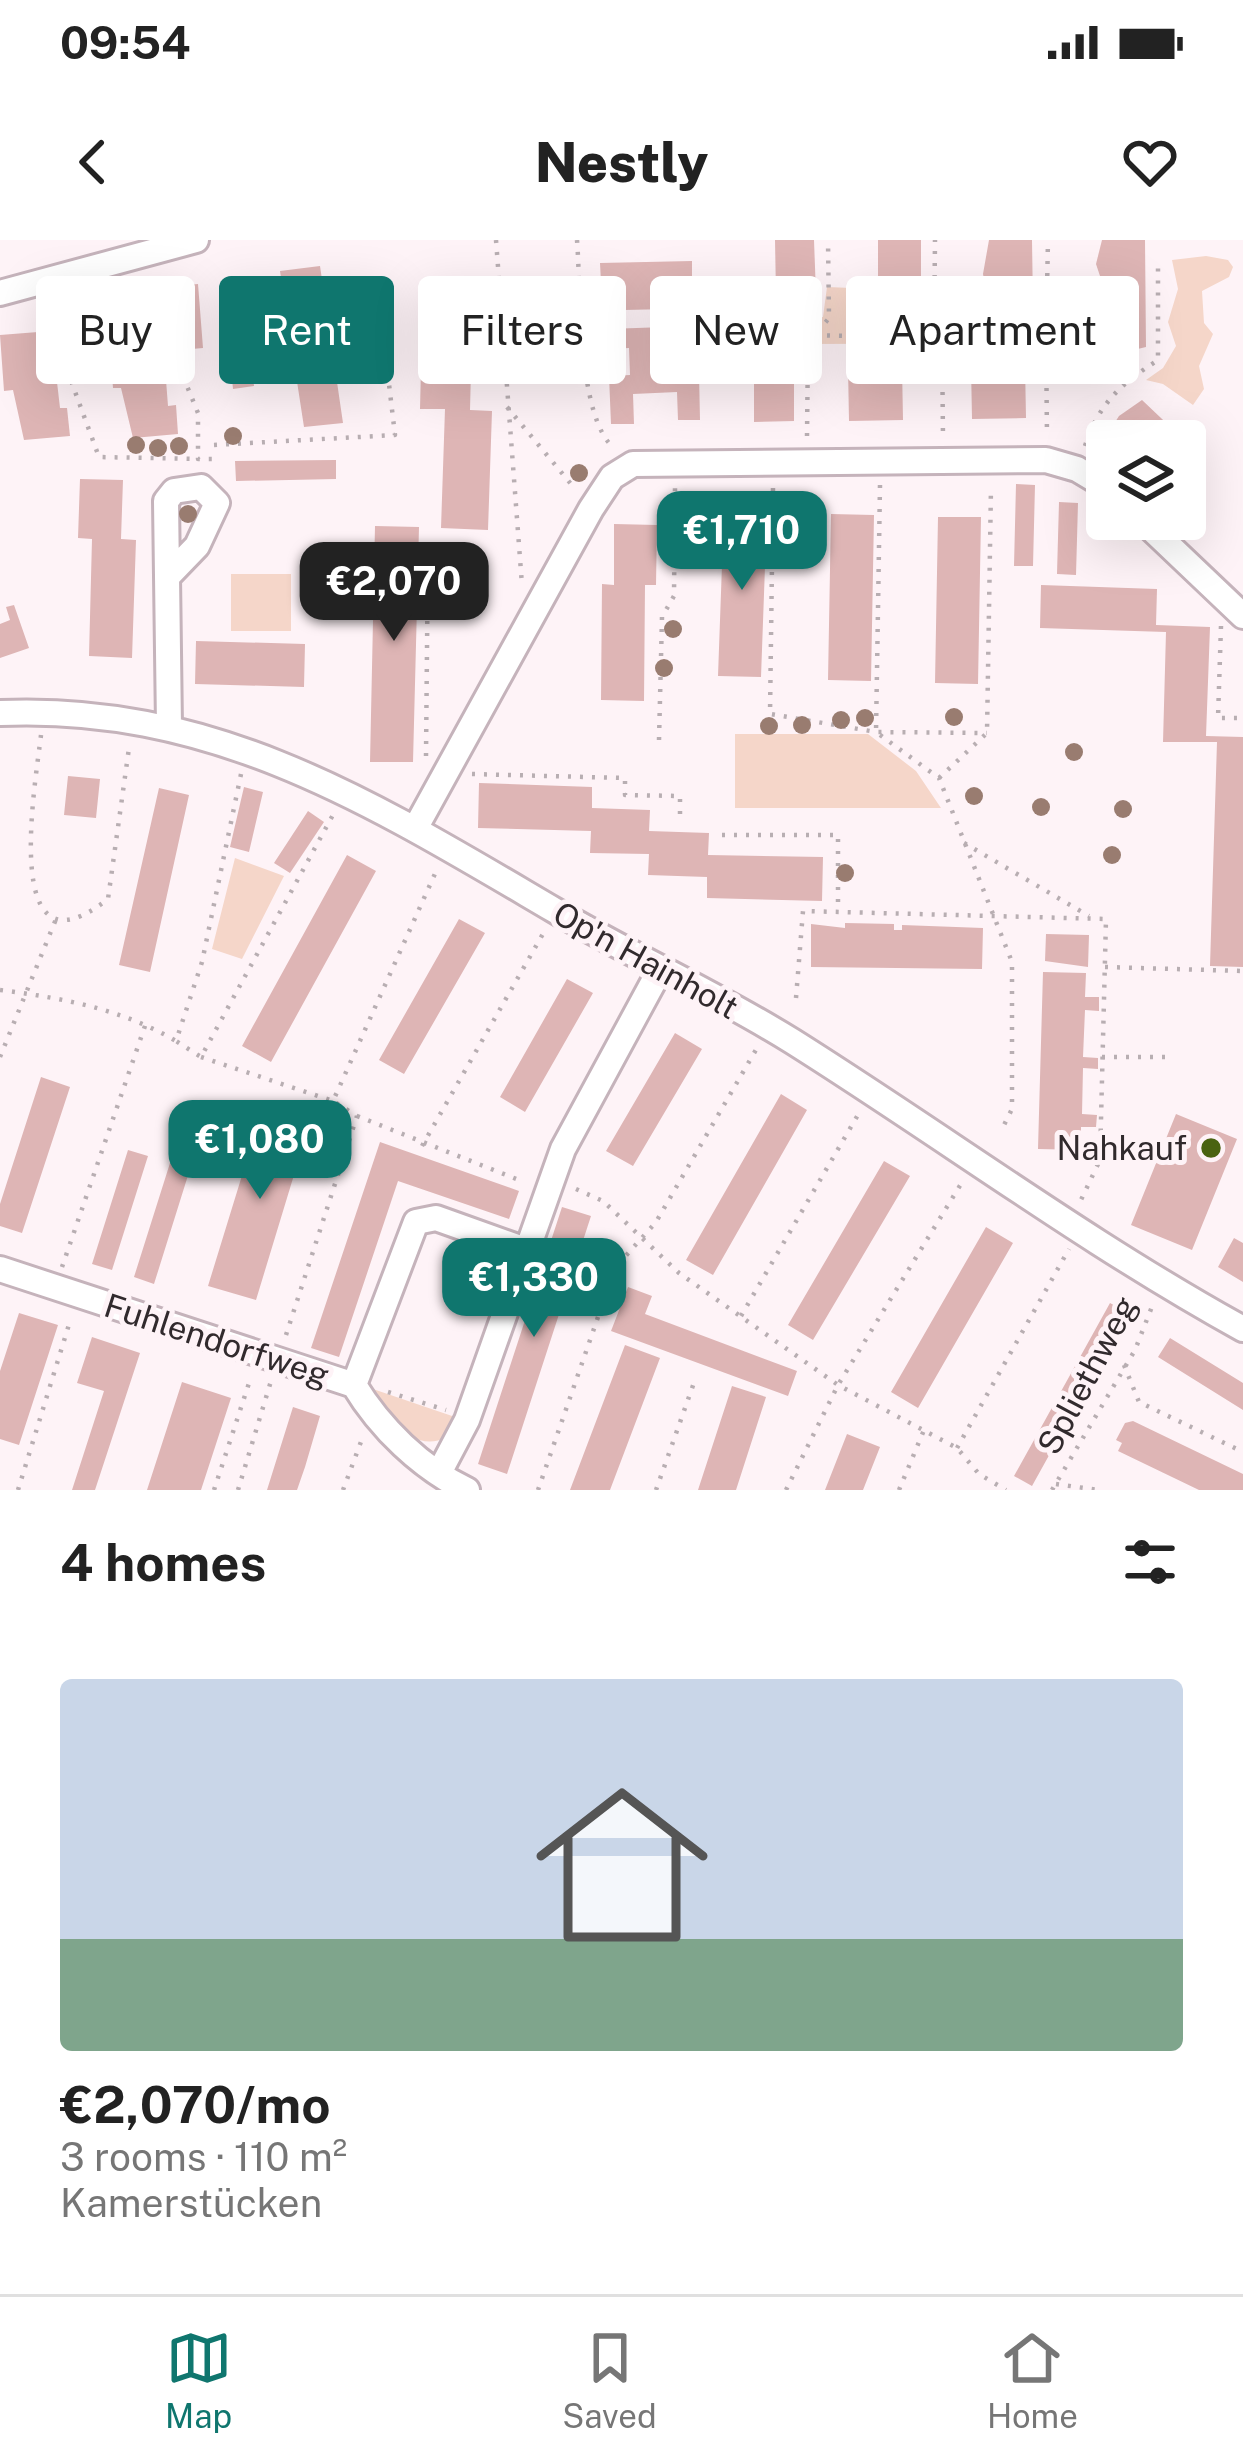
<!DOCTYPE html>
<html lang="en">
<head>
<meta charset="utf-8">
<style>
	:root { --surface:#fff; --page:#f2f2f2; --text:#222; --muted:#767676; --line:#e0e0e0; --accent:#0f766e }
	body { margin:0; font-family:"Public Sans",sans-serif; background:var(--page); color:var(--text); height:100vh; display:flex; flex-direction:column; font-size:45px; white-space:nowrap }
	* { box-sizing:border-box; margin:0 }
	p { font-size:39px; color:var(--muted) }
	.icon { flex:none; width:66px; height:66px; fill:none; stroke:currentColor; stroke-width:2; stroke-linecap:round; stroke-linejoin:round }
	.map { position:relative; height:1250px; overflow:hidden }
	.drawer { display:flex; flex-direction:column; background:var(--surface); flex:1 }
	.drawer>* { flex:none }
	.banner { position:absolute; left:36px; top:36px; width:1173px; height:108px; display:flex; gap:24px }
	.controls { position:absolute; left:1086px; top:180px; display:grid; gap:24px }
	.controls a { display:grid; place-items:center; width:120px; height:120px; border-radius:12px; background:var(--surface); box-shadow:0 12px 48px #0002; font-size:60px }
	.price { position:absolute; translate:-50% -102px; padding:0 27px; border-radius:24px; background:var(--accent); color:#fff; font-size:39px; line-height:78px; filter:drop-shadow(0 3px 6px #0008) }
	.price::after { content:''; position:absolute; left:50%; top:72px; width:36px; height:27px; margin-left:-18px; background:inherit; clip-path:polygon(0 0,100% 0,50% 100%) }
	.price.current { background:#222; color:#fff }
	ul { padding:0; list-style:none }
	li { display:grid; align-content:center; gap:24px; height:636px; padding:0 60px }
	li span { display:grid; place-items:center; height:372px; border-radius:12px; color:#555 }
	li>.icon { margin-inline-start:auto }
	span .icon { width:216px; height:216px; fill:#fffc; stroke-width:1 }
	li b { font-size:51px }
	h2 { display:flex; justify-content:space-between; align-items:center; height:144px; padding:0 60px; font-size:51px }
	.tag { padding:0 42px; border-radius:12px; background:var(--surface); box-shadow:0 12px 48px #0002; font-size:42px; line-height:108px }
	.tag.current { background:var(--accent); color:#fff }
	.status { display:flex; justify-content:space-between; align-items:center; height:84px; padding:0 60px; background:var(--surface); direction:ltr }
	.status svg { height:33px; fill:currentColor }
	header { display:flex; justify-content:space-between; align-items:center; height:156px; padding:0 60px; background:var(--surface); font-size:54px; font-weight:800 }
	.tab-bar { display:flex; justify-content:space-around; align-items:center; height:168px; border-top:3px solid var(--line); background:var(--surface); font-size:33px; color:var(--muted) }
	.tab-bar a { display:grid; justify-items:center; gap:6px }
	.tab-bar .current { color:var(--accent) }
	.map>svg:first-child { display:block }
</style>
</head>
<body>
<div class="status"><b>09:54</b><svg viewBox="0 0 49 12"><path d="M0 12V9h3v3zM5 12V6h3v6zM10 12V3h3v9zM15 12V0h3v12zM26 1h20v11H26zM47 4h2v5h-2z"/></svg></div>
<header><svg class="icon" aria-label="back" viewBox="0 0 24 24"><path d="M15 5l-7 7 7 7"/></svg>Nestly<svg class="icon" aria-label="heart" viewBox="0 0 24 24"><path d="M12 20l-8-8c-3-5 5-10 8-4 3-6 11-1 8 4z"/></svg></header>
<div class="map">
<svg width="1243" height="1250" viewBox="0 0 1243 1250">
	<rect width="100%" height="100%" fill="#fef3f7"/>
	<path fill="#f5d6c9" d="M1206,16L1228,20L1233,27L1229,37L1202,51L1204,83L1213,94L1199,126L1204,149L1193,165L1163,144L1146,140L1163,128L1176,106L1168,82L1178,49L1172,20Z
		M827,47L851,48L875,69L903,74L966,72L1012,90L1050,72V103L806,104L805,79L823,77Z
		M231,334H291V391H231Z
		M735,494H868L916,531L941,568H735Z
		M235,618L284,636L242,719L212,709Z
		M367,1147L455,1177L446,1197C416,1215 377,1175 367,1147Z"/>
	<path fill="#deb5b5" d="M775,0H814L816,54H776Z
		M878,0H921V49H878Z
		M989,0H1032L1033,65L1011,71L989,66L983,34Z
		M1102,0H1145L1146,107L1125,112L1103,108L1096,76L1102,42L1096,24Z
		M692,21V40H669L670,69L624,70L623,42L601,43L600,23Z
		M320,26L343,183L304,187L280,31Z
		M198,44L203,108L181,110L176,46Z
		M423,47L473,49L470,170L492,171L488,290L441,288L445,169H420Z
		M245,49L254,146L233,149L223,51Z
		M137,64L149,115L156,114L158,140H166L168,166L176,165L178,194L133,198L121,148H113L111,122L103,123L101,97L93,98L90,68Z
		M794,71V181L754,182V72Z
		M695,86L696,104H673L674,134L699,133L700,180H678L677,152L633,154L634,184H611L609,136L630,135L629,108L608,109L607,89Z
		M38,92L50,143L57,142L60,168H67L70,196L24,200L13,150L4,151L0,95Z
		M1025,124L1026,178L972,179L971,126Z
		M902,126L903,180L849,181L848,127Z
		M1142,160L1181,197L1103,201L1119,176Z
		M336,220V239L236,241L235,221Z
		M80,239L123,240L121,299L136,300L132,418L89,416L92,299L78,298Z
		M1016,244L1035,245L1033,326H1014Z
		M1059,262L1078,263L1076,335L1057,334Z
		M724,269L767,271L761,437L718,436Z
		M831,274L874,275L871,441L828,440Z
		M938,277H981L978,444L935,443Z
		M614,284L657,285L656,345H645L644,461L601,460L602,344L614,345Z
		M375,286L419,287L413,522H370Z
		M1041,345L1157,349L1156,385L1210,387L1206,496L1243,497V727L1210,726L1217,502H1163L1166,392L1040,388Z
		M14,365L29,408L0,418V384L10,380L6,367Z
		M196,401L305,404L304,447L195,444Z
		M68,536L100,539L96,578L64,575Z
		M479,543L592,547V568L650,570L649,591L709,593L708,615L823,617L822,661L707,658V637L648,635L649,614L590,613L591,591L478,588Z
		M244,547L263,552L249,612L230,607Z
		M159,548L189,555L150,732L119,725Z
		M308,571L324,582L290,633L274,623Z
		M347,615L376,631L271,822L242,806Z
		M459,679L485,693L404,834L379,820Z
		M845,683L894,684V690H902V685L983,688L982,729L811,727V684L845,688Z
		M1046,694L1089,695L1088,727L1045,721Z
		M1043,732L1086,733L1085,757H1099V771L1085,770L1083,817L1098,818V829L1083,828L1082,874L1097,875L1096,887H1081V910L1038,909Z
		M567,739L593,753L525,872L500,857Z
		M675,793L702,809L633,926L606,911Z
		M41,837L70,847L22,993L0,986V964Z
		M781,854L807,870L713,1035L686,1020Z
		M264,864L311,879L256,1060L208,1046Z
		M1176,874L1237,899L1192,1010L1131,985Z
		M380,902L519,951L509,979L398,941L339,1117L311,1108Z
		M128,910L148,916L112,1030L92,1024Z
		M884,921L910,936L813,1100L788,1085Z
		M170,923L190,929L154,1044L134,1037Z
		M562,967L591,976L507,1234L478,1224Z
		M986,987L1013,1003L918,1168L891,1152Z
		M1234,998L1243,1003V1042L1218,1027Z
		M628,1047L652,1056L645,1074L797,1131L788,1156L611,1091Z
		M1110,1063L1128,1073L1032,1246L1014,1236Z
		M19,1073L58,1085L19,1205L0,1199V1131Z
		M92,1097L140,1113L95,1250H72L104,1151L77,1143Z
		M1170,1098L1243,1143V1170L1158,1117Z
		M625,1105L660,1118L610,1250H570Z
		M182,1142L231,1158L201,1250H147Z
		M732,1146L766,1157L736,1250H698Z
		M293,1167L320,1176L305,1227L297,1250H267Z
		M1133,1181L1243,1234V1250H1199L1118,1211L1122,1203L1116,1200L1125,1183Z
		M847,1194L880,1207L863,1250H825Z"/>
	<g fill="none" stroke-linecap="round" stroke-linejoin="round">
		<g stroke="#c5b3bb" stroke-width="30">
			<path id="minor" d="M0,53L196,0
				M1141,279L1243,376
				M0,473C216,464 375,565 554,670C632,716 715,753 792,801C943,896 1087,1003 1243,1089
				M169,486L166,261L174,251L201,247L217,263L197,306L170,334
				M416,587L591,269L612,237L633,224L1046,220L1077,229L1107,247
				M0,1029L354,1145C380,1188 421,1228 467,1250
				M354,1145L416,982L436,978L523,1009
				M439,1233L467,1180L563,909L661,728"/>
		</g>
		<path stroke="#b8aeb2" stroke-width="4.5" stroke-dasharray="3 9" stroke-linecap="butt" d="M496,0L522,345
			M577,0C581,50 577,177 614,208
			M156,70L198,173V219H214
			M815,95L942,99L943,198
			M1046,96L1048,0
			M934,98L935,0
			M942,99L1046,96L1047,196
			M63,119L99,217L198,219
			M507,167L576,250
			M807,196L808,104L829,78L828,0
			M214,205L395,195L378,51
			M1085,206C1099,163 1121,144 1158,120V23
			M880,245L876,492L939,538L1012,722V869L1001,891
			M773,248L770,474L876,492L987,493
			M1221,386L1218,478H1243
			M41,495C35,547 0,744 108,659L129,508
			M659,500L662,377L674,356L675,247
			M426,516L428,302
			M241,534L202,722L176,801L201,817L334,573
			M472,534L625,538V555L680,556V580
			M939,538L987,493L991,247
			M722,595H838V671
			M964,603L1089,676
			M1105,727L1243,731
			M0,750C62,758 122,769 176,801
			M796,758L803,671L1106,679L1100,920L1080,962
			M0,817L56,679
			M201,817L333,861
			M1102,817H1165
			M357,876L524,942
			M422,906L544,692
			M576,949L603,961L679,1033L838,1145L957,1208L979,1234L1006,1250
			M62,1027L146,783
			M741,1076L859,873
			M286,1095L357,876L333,861L438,627
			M1124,1125L1139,1162L1243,1212
			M388,1152L446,1170
			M957,1208L1069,1009
			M1056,1244L1098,1250
			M18,1250L71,1078
			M214,1250L251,1137
			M238,1250L271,1141
			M343,1250L362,1199
			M538,1250L615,1028L656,982L757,808
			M656,1250L696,1137
			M786,1250L838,1145L964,939
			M899,1250L924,1190
			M1052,1250L1135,1110L1153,1064"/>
		<use href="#minor" stroke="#fff" stroke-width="24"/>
	</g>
	<g fill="#997c70">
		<circle cx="233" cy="196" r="9"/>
		<circle cx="136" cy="205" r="9"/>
		<circle cx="179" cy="206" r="9"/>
		<circle cx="158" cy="208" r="9"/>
		<circle cx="579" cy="233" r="9"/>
		<circle cx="188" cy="274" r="9"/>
		<circle cx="673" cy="389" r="9"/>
		<circle cx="664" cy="428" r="9"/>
		<circle cx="954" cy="477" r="9"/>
		<circle cx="865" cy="478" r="9"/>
		<circle cx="841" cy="480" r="9"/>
		<circle cx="802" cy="485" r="9"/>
		<circle cx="769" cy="486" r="9"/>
		<circle cx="1074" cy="512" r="9"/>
		<circle cx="974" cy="556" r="9"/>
		<circle cx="1041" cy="567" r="9"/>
		<circle cx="1123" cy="569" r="9"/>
		<circle cx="1112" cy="615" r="9"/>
		<circle cx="845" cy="633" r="9"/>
	</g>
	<circle fill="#4a6311" stroke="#fef3f7" stroke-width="4.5" cx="1211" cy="908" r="12"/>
	<g text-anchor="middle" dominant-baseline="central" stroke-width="10" stroke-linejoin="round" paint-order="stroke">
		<g font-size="33" fill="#312a2d" stroke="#fef3f7">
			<text transform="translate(646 720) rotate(29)">Op'n Hainholt</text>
			<text transform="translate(217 1100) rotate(18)">Fuhlendorfweg</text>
			<text transform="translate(1087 1135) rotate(-62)">Spliethweg</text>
		</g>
		<g font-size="33" fill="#312a2d" stroke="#fef3f7" text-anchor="end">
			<text x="1187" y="908">Nahkauf</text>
		</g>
	</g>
</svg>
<div class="controls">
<a><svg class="icon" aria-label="layers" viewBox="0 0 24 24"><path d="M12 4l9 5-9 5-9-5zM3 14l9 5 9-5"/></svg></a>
</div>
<b class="price" style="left:742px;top:353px">€1,710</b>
<b class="price current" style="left:394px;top:404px">€2,070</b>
<b class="price" style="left:260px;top:962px">€1,080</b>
<b class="price" style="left:534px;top:1100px">€1,330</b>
<div class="banner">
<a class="tag">Buy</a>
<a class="tag current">Rent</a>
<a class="tag">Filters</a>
<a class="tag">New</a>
<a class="tag">Apartment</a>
</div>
</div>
<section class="drawer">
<h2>4 homes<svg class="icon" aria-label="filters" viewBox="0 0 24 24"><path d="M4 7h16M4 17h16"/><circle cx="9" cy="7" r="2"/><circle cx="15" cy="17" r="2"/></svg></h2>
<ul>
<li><span style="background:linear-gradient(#c9d6e8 70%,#7fa58c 0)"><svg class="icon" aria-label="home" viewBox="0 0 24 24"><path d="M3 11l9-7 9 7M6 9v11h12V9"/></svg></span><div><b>€2,070/mo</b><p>3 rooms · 110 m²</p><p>Kamerstücken</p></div></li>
</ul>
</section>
<nav class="tab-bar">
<a class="current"><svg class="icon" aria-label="map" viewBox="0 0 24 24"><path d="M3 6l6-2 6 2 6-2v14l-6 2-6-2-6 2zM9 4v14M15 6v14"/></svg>Map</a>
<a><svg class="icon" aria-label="saved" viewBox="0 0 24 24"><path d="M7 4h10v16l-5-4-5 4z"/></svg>Saved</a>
<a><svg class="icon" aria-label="home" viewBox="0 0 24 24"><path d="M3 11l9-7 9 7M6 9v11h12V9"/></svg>Home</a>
</nav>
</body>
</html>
